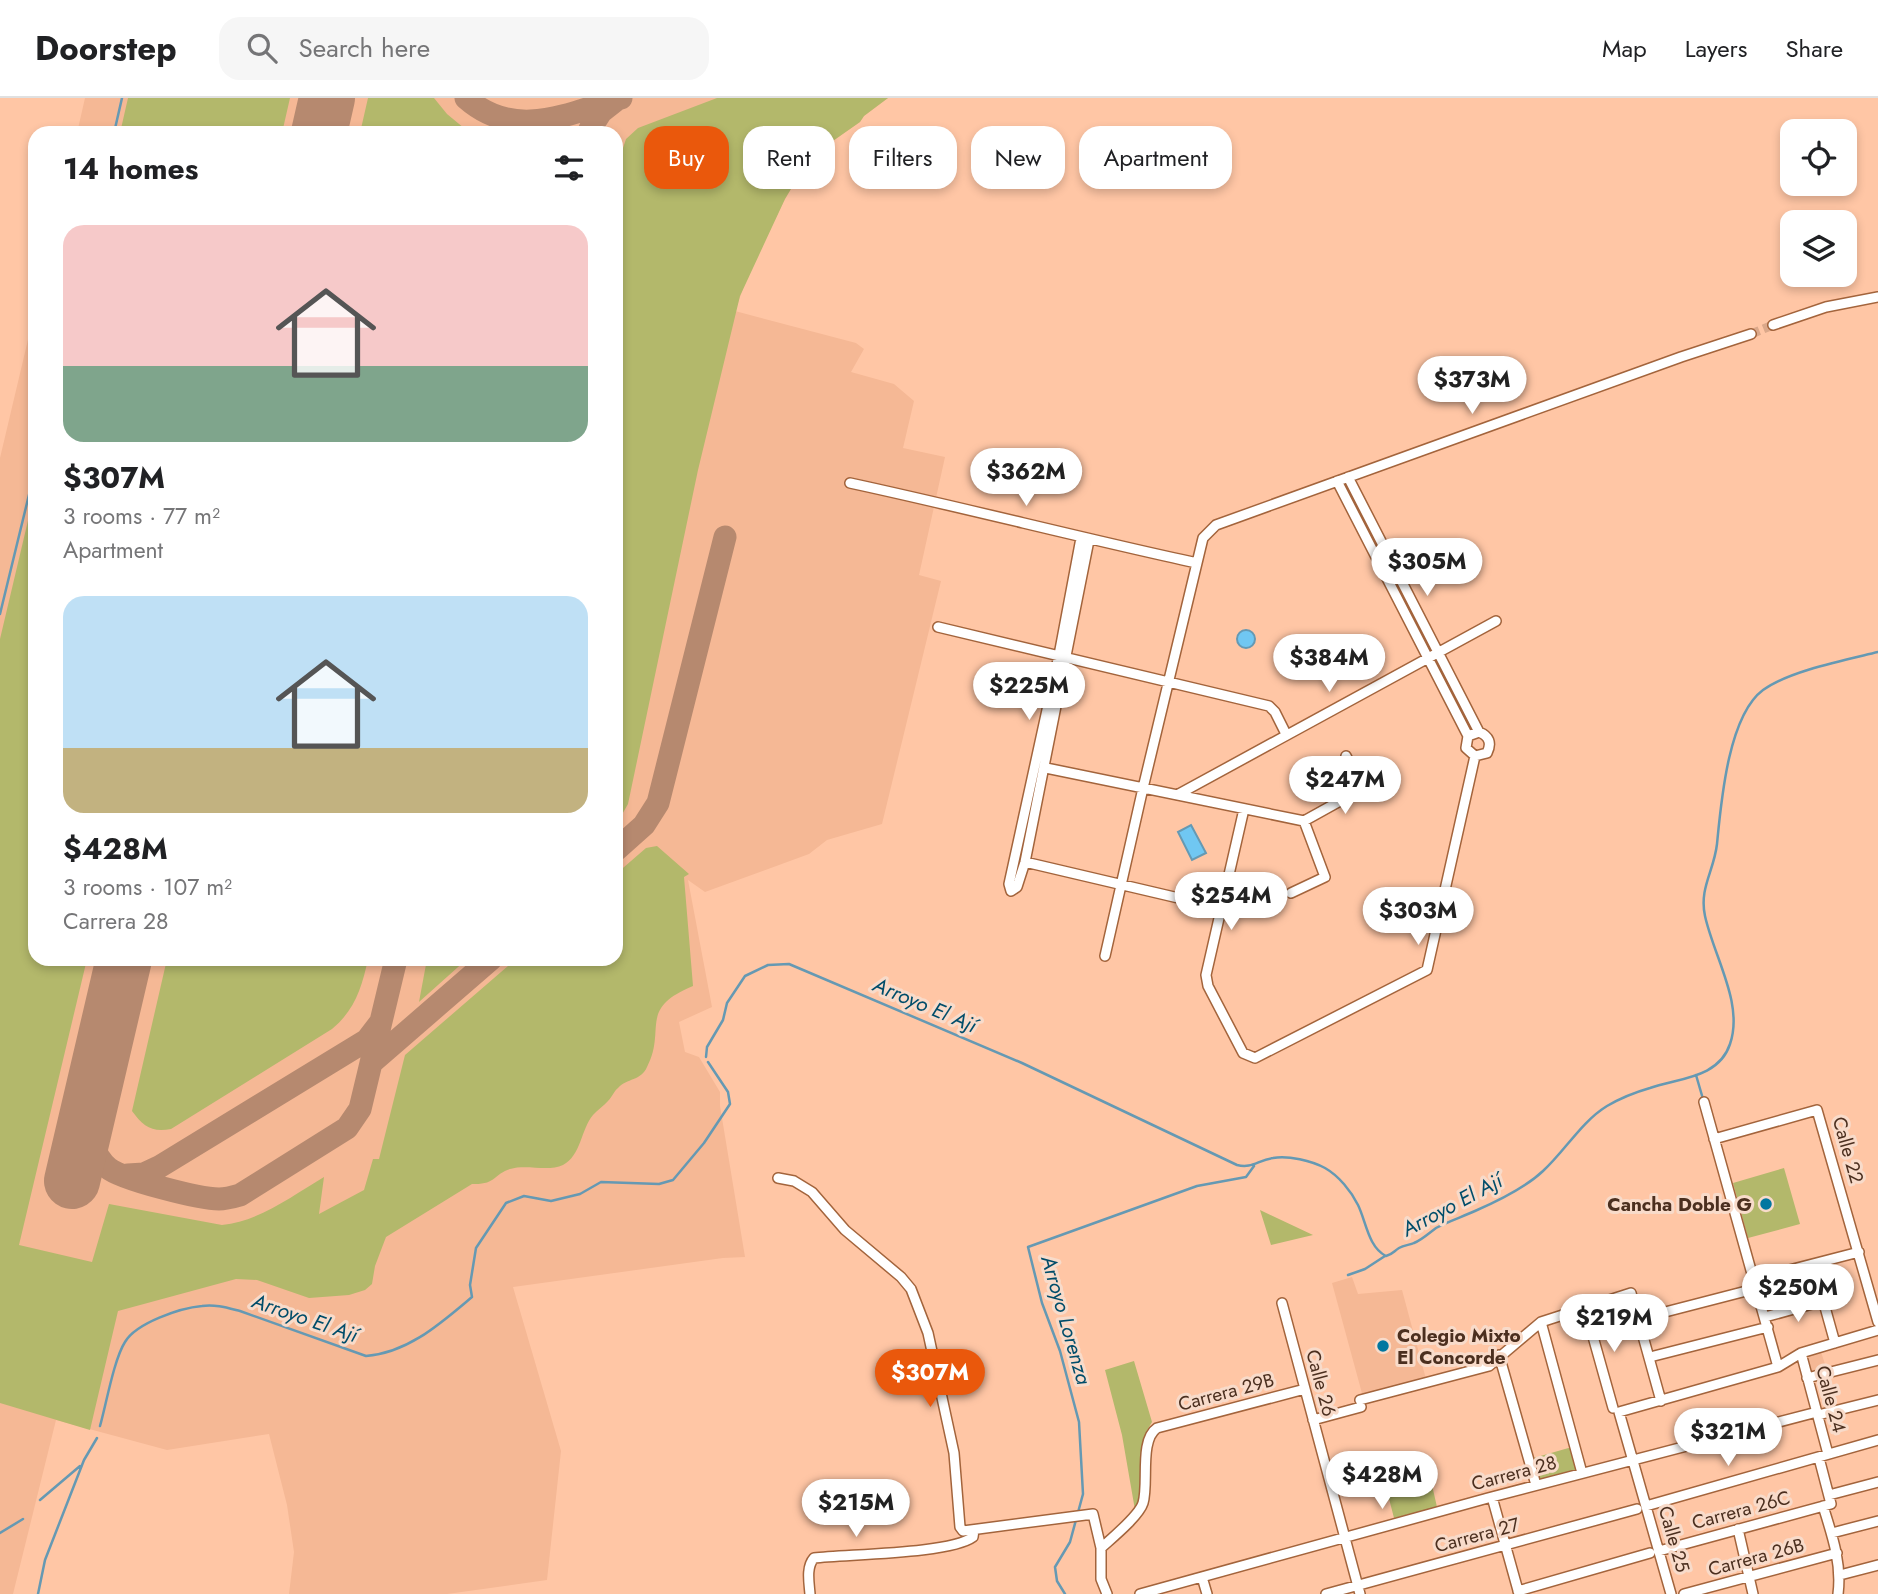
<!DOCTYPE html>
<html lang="en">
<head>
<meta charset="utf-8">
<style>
	:root { --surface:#fff; --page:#f6f6f6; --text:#202124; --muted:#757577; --line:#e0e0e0; --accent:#ea580c }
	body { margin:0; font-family:Jost,sans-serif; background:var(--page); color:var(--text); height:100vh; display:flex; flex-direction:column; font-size:26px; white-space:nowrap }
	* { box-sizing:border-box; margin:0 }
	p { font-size:23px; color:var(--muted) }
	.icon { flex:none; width:38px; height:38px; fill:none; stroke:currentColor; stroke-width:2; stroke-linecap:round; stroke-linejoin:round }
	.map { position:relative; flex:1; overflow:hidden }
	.details { position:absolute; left:28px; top:28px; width:595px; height:840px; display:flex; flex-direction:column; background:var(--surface); border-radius:21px; box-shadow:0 4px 10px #0003 }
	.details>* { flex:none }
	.banner { position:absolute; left:644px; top:28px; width:665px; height:63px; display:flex; gap:14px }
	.buttons { position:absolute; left:1780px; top:21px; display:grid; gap:14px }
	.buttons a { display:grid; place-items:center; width:77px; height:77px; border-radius:14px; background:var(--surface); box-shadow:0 4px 10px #0003; font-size:35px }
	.price { position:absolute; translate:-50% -60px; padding:0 16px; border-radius:24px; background:#fff; color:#222; font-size:23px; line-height:46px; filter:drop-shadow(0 2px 4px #0008) }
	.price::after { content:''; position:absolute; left:50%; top:42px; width:21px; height:16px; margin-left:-10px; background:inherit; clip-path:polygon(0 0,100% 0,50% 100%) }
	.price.on { background:var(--accent); color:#fff }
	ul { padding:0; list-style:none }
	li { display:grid; align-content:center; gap:14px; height:371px; padding:0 35px }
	li span { display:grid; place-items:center; height:217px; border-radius:21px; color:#555 }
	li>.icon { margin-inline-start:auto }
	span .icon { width:126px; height:126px; fill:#fffc; stroke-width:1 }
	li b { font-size:30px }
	h2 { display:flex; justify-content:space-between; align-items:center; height:84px; padding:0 35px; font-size:30px }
	.chip { padding:0 24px; border-radius:21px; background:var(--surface); box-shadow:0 4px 10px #0003; font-size:24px; line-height:63px }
	.chip.on { background:var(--accent); color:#fff }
	header { display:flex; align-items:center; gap:42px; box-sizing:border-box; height:98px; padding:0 35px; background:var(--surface); border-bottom:2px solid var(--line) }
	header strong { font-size:33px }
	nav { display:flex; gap:38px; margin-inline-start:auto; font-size:24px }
	.search { width:490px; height:63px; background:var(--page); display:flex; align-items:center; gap:18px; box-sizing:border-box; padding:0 24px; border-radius:21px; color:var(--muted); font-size:26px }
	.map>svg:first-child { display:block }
</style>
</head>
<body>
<header>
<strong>Doorstep</strong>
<div class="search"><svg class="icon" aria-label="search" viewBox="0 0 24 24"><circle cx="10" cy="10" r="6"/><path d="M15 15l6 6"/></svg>Search here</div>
<nav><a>Map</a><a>Layers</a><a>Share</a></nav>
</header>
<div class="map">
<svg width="1878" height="1496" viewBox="0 0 1878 1496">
	<rect width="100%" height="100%" fill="#ffc6a5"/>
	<path fill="#f5b895" d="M85,0H888L864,18L860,24L810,59L785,101L748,177L735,213L856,245L864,251L851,274L894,286L914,303L903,350L945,359L919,477L941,483L882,726L827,742L809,756L705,794L688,782L712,909L679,924L685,954L699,959L720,994V1008L745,1159L723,1160L513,1189L561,1353L547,1482L447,1496H289L294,1454L287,1407L269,1336L167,1352L56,1322L13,1496H0V360L35,212V861H616V35H77Z
		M1352,1179L1358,1196L1402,1192L1426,1281L1363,1299L1332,1185Z
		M1821,1254L1827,1272L1810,1277L1805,1258Z"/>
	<path fill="#b3b86b" d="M128,0H290L282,35H120Z
		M368,0H434L447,16L470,35H360Z
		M717,0H888L864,18L860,24L810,59L785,101L740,198L698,372L628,706L616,727V71L626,41L638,30Z
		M35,393V861H87L19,1147L92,1164L109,1106L222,1127C260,1123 292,1098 324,1079L319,1116L364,1092L373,1061H379L405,957L516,861H616V776L646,750L657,748L689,776L684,779L693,888C637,911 667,931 647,969C641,983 627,980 618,990C614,993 612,999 608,1003C604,1008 597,1012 593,1017C581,1031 581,1058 563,1067C548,1074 527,1066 510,1071C494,1076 496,1087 472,1086L386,1139L375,1168L372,1186L365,1192L349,1197L309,1200L257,1182L236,1181L118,1213L90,1332L0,1305V541Z
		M167,861H368C362,889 355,912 332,931L171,1031C152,1035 143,1028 132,1013Z
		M427,861H467L419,904Z
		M1784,1070L1800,1126L1748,1140L1733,1085Z
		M1260,1112L1313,1137L1271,1147Z
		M1134,1263L1152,1324L1146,1334L1140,1397L1139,1405L1135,1412L1122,1337L1105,1272Z
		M1572,1349L1579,1374L1537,1385L1530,1361Z
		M1429,1374L1437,1409L1394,1420L1385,1385Z"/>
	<path fill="#70c7f2" stroke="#6599b3" stroke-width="2" d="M1237 541a9 9 0 1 1 18 0a9 9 0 1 1-18 0Z
		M1191,727L1206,755L1192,762L1178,734Z"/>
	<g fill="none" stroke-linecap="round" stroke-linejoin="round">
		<path stroke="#6599b3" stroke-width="2.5" d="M114,35L122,0
			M0,516L35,372
			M706,959L707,949L723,922L727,905L745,878L768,867L789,866L1022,965L1237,1067C1252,1071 1258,1062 1273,1060C1288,1057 1312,1063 1325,1070C1339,1078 1351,1093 1358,1107C1366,1123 1368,1149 1386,1158C1393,1156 1394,1153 1399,1150C1404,1147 1410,1147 1414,1145C1422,1142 1429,1135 1436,1130C1449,1123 1462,1119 1475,1113C1498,1103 1525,1090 1543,1073C1565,1053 1581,1024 1607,1008C1619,1001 1636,994 1650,990C1679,980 1719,980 1730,946C1744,906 1714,859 1705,818C1699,790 1714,773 1717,746C1721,705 1728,618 1763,592C1789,573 1845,562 1878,554
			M1696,977L1703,1001
			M1348,1177L1365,1171L1385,1158
			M100,1328C106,1307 114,1261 125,1244C136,1225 180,1210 202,1208C215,1206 228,1210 240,1213L366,1258C408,1255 441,1225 472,1199L470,1187L476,1150L506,1105L524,1098L551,1103L580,1096L601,1084L659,1086L673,1082L704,1045L730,1006L728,994L708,964
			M40,1402L80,1368
			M0,1435L23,1421
			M38,1496L45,1462L84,1362L97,1340
			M1065,1496L1057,1483L1055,1469L1070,1444L1083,1396L1079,1324L1060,1253L1042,1205L1028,1149L1197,1088L1246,1079L1254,1068"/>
		<path stroke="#b6896f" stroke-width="23" d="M466,0C515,43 567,16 621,0
			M590,31L601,14L615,3
			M616,752L644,727L658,705L725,439
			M371,965L491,861
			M88,1015C88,1036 92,1056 108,1070C121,1081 200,1101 219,1101C226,1101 233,1099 240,1097L347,1030L360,1011L396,861
			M128,1077L144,1076L159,1069L367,942L380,925"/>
		<path stroke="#b6896f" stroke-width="56" d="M319,35L327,0
			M72,1083L124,861"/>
		<path stroke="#dba88a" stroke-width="9" stroke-dasharray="9 4.5" stroke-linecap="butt" d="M1751,236L1773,227"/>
		<g stroke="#a3643c" stroke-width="12">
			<path id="street" d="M1773,227L1826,209L1878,199
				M1348,379L1479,634
				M1337,383L1468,638L1466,650L1475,658L1487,655C1492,645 1489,638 1479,634L1468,638
				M850,385C966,410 1081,440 1197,465
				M938,529L1269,608L1275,614L1286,636
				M1046,670L1304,723L1358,693L1359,683L1346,658
				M1177,697L1496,523
				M1244,711L1206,877L1208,888L1243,955L1255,960L1427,872L1475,658
				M1025,764L1221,810
				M1011,793L1017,789L1025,764L1089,442
				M1011,793L1009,786L1059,557L1081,440
				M1291,795L1325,779L1304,723
				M1105,858L1143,690L1203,440L1216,427L1681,259L1751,236
				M1704,1004L1778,1269
				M1714,1041L1817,1012L1878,1224
				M778,1080L794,1083L812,1094L845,1132L901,1179L911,1191L928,1235L954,1355L960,1429L963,1433L1093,1416L1101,1450V1481L1107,1496
				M1813,1166L1835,1245
				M1755,1181L1859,1154
				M1282,1205L1360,1496
				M1585,1210L1613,1310
				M1765,1219L1823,1203
				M1638,1221L1758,1190
				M1541,1224L1582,1375
				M1801,1255L1828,1356
				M1499,1257L1536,1387
				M1650,1259L1768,1229
				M1807,1280L1878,1262
				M1360,1302L1489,1268L1541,1224L1631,1195L1661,1303
				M1818,1317L1878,1302
				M1313,1322L1361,1309
				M1829,1397L1878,1384
				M1492,1399L1519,1496
				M1646,1408L1878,1342
				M1823,1408C1832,1437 1842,1465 1838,1496
				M1738,1431L1753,1496
				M1832,1435L1878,1423
				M1101,1450C1112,1440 1139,1418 1143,1405C1149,1386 1139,1342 1157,1330L1305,1291
				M1659,1453L1831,1406L1819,1360
				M1840,1477L1878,1467
				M1202,1479L1207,1496
				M1518,1493L1650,1455
				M810,1496C809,1484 806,1469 814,1460C848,1456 950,1456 973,1439L974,1432
				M1140,1496L1488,1400L1817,1314
				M1326,1496L1637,1411
				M1671,1496L1619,1314L1778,1269L1801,1255L1878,1232
				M1684,1496L1837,1455"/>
		</g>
		<use href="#street" stroke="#fff" stroke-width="9"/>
	</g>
	<g fill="#0177a0" stroke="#f8dbca" stroke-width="2.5">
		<circle cx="1766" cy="1106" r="7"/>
		<circle cx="1383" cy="1248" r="7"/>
	</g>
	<g text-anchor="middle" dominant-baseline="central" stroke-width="6" stroke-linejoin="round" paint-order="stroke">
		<g font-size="19" fill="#4b2f1f" stroke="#f8dbca">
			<text transform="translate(1848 1052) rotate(74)">Calle 22</text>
			<text transform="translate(1321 1285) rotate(75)">Calle 26</text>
			<text transform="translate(1226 1294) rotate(-15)">Carrera 29B</text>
			<text transform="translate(1831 1301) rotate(75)">Calle 24</text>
			<text transform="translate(1514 1375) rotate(-15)">Carrera 28</text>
			<text transform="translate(1741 1412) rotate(-15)">Carrera 26C</text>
			<text transform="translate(1477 1437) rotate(-15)">Carrera 27</text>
			<text transform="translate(1674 1441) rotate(74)">Calle 25</text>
			<text transform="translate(1756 1459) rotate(-15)">Carrera 26B</text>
		</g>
		<g font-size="19" font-weight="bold" fill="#4b2f1f" stroke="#f8dbca" text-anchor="end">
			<text x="1752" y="1106">Cancha Doble G</text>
			<text x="1397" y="1237" text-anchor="start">Colegio Mixto<tspan x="1397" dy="22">El Concorde</tspan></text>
		</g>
		<g font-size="21" font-style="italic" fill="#004d6a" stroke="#f8dbca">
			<text transform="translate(925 907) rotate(23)">Arroyo El Ají</text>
			<text transform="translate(1452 1107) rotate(-28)">Arroyo El Ají</text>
			<text transform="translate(305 1220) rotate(19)">Arroyo El Ají</text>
			<text transform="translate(1066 1222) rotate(74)">Arroyo Lorenza</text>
		</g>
	</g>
</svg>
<div class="buttons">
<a><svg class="icon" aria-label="locate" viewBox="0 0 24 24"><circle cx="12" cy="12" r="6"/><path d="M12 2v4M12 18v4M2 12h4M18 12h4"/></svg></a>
<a><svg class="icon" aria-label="layers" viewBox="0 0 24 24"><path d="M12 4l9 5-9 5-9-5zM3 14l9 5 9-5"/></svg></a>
</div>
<b class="price" style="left:1472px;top:318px">$373M</b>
<b class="price" style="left:1026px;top:410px">$362M</b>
<b class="price" style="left:1427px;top:500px">$305M</b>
<b class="price" style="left:1329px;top:596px">$384M</b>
<b class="price" style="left:1029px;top:624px">$225M</b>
<b class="price" style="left:1345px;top:718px">$247M</b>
<b class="price" style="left:1231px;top:834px">$254M</b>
<b class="price" style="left:1418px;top:849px">$303M</b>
<b class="price" style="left:1798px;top:1226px">$250M</b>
<b class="price" style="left:1614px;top:1256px">$219M</b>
<b class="price on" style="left:930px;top:1311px">$307M</b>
<b class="price" style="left:1728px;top:1370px">$321M</b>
<b class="price" style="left:1382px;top:1413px">$428M</b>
<b class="price" style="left:856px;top:1441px">$215M</b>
<div class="banner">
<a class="chip on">Buy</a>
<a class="chip">Rent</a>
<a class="chip">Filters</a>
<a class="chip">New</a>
<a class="chip">Apartment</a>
</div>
<section class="details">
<h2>14 homes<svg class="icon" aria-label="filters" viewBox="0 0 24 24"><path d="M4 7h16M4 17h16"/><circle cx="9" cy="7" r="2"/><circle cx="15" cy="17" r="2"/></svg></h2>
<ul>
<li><span style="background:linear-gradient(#f6c9c9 65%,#7fa58c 0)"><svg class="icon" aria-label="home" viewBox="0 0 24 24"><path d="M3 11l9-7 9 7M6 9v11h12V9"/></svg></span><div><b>$307M</b><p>3 rooms · 77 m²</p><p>Apartment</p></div></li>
<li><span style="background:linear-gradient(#bfe0f5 70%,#c2b280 0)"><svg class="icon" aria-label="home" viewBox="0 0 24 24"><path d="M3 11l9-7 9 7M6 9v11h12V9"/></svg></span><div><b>$428M</b><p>3 rooms · 107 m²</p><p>Carrera 28</p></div></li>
</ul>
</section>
</div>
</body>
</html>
